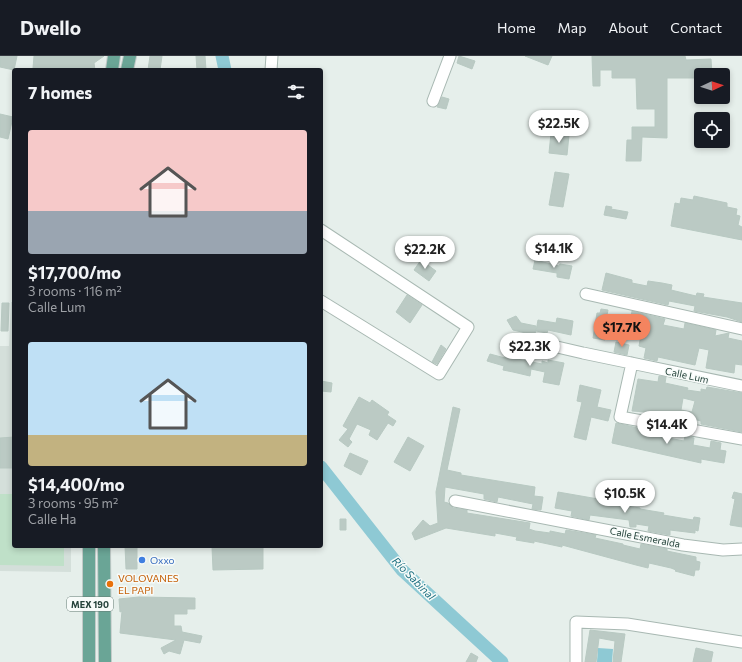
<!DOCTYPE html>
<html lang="en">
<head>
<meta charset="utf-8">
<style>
	:root { --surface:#171b24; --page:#20242c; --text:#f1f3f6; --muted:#9ea1a6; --line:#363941; --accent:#f4845f }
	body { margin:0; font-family:Commissioner,sans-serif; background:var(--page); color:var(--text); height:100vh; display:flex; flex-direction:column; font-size:15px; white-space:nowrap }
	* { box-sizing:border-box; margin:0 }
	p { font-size:13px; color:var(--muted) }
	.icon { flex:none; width:22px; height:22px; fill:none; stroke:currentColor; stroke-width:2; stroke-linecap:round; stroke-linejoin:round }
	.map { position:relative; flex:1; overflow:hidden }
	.sheet { position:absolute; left:12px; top:12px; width:311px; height:480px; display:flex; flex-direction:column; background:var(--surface); border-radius:4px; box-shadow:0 2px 6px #0003 }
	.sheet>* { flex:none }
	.needle { width:26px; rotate:86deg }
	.fabs { position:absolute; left:694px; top:12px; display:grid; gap:8px }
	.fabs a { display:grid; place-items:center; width:36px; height:36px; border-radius:4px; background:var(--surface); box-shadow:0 2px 6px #0003; font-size:20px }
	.price { position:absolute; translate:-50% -34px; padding:0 9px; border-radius:14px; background:#fff; color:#222; font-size:13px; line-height:26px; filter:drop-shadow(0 1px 2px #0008) }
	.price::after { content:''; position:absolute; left:50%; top:24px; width:12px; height:9px; margin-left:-6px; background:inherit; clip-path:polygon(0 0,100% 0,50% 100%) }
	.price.active { background:var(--accent); color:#111 }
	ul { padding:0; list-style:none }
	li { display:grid; align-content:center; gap:8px; height:212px; padding:0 16px }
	li span { display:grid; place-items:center; height:124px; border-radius:4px; color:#555 }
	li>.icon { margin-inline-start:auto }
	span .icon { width:72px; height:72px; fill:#fffc; stroke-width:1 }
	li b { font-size:17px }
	h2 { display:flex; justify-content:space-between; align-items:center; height:48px; padding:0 16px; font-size:17px }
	header { display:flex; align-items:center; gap:24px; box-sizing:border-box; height:56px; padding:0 20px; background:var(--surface); border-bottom:1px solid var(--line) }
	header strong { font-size:19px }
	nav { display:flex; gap:22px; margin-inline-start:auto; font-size:14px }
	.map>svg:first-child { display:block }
</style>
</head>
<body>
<header>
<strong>Dwello</strong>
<nav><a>Home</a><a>Map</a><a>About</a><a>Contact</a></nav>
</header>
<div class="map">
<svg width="742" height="606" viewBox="0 0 742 606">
	<rect width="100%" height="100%" fill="#e6efeb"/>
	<path fill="#d4dfda" d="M11,246H14V490H71V516L0,515V290H9Z"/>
	<path fill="#bfe0c8" d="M0,438H14V490H64V510L0,509Z"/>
	<path fill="#8ec9d4" d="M598,592L613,593L612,606H597Z"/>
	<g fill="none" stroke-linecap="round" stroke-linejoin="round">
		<path stroke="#8ec9d4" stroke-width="13" d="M222,0L225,14
			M321,411L402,514L502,606"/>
	</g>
	<path fill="#bbcac4" stroke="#b8c9c2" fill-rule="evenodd" d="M0,0H17L14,14L0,11Z
		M34,0H104L94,7L95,14L33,12Z
		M150,0H162L160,14H148Z
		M196,0H205L206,14H197Z
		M459,0L475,5L472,13L457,7Z
		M525,0H552L548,9Z
		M592,0H685L686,4L711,3L712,19H701V22H667V82L642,81L641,105H626L627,84H632V71H655V53H637L636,22H612V14H600V30H593Z
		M442,41L449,43L446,53L437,51Z
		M0,58L13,61L8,83L0,81Z
		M551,77L569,79L567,99L549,97Z
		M555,116L569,118L563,151L549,149Z
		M694,140L727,147V151L737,153L736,159L740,160L738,169L742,171V184L671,170L675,147L680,148L681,142L693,144Z
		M606,150L612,151L611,153L628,156L626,163L604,159Z
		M421,204L436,215L429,225L414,214Z
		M535,204L559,210L560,208L572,210L569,223L557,221V217L533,213Z
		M606,217L632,224V227L647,230L648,225L662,227L672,229L671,234L696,240L697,237L704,238L703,241L742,247V266L727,261L694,255L695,250L669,245L668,249L602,234Z
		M407,239L422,249L410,267L396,256Z
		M2,247H9L8,275H1Z
		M601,253L608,254L607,259H610L631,261L632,255L665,263L663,269L684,273L685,267L716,274L715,280L729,277L728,282L742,285V309L735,308L734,317L706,312L709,294L699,292L695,309L658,301L657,305L644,302L646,292L639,290L641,279L638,278V276L607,271L605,284L593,282L597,257H600Z
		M516,260L521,267L536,270L535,279L513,274L507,264Z
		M557,262L573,265L571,279L548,274L547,277L536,275L538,264L556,267Z
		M616,286L629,289L627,299L614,296Z
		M441,289L446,293L437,308L432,306Z
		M506,297L512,299V302L542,308V305L548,307V304L564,307L559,329L543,326L545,316L531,313L530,320L513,316L503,314L504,310L487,305L490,298L505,302Z
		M659,320L666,321L665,327L688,332L687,334L701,336V333L706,334L707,331L742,337V376L701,368V365L681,360L671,359L670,363L660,361L661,357L632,355L638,323L658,326ZM683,342L695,345L692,356L681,354Z
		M321,325L332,327L331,336L321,335Z
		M580,329L601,334L597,351L611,354L608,365L591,361L586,384L574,381L582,346L577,345Z
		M359,341L370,347L372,344L389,356L387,359L396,365L393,370L388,367L377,384L369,379L371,374L357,368L349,383L352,386L348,391L339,384L348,373L343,370Z
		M453,351L460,353L447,414L461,417V419L535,431L534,440L543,441L541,454L532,453L533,448L498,441L497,446L484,443V438L445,431L444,446L448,447L453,452L467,454V457L530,467L529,473L535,475L550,477V475L565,478L566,474L596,479L595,482L623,488V489L640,493L641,488L667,493V495L696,501V505L700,506L699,514H695L694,520L675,515L676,514L671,512L649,507L648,512L636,509L562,489V491L534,485V487L516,484L517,481L495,477V480L446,472L415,484L412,477L423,464L430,470L438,467L436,436Z
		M616,367L664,378L663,381L684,385L685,380L694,382L693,389L710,392L711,385L721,387L720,394L726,395L724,407L701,403V407L612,387Z
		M14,381V412H0V382Z
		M408,381L424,390L410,415L394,406Z
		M350,397L368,405L361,419L344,410Z
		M558,436L627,448V450L640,452V453L664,457L663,459L693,464L694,461L700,462L698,475L695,474V477L670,474V479L648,475L649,470L636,468V471H630L629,464L590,459L589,464L571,460L572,455L555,452Z
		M734,436L742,438V471L730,469L735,443L732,442Z
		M340,463H346V474H340Z
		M125,490H137V513H126Z
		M223,490H263V513L213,514L212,491Z
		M139,541L195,542V553H187V558H174V570H181L182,576L202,580L200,587L184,584L180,598L169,595L164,598L161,592L176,584L120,577L122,555L120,556L119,543Z
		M590,574L625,578L621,606H613L615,585L599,582L596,606H585Z
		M696,592L713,596L711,606H693Z
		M471,597L478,601L476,606H466Z"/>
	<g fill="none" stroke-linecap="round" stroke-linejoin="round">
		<g stroke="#a8b8b2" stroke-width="13">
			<path id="minor" d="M271,14L272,0
				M433,45L450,0
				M321,174L468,271L439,318L321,245
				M586,238L742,273
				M527,284L583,297L742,330
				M632,307L620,361L742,383
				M455,445L683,489L723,494L742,493
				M576,606V566L627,568L742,586"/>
		</g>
		<g stroke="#c2cac8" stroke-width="14">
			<path id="major" d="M112,14L114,0
				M127,14L130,0
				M89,490V606
				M104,490L105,606"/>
		</g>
		<use href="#minor" stroke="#fff" stroke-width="11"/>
		<use href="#major" stroke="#6aa596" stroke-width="12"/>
	</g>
	<circle fill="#3f7fe0" stroke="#f7fbf9" stroke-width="1.5" cx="142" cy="504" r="4"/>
	<circle fill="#e8710a" stroke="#f7fbf9" stroke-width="1.5" cx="110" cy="528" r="4"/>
	<g text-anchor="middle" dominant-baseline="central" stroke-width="3" stroke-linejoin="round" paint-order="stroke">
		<rect fill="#f7fbf9" stroke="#637a73" stroke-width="1" x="67" y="541" width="46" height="14" rx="3"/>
		<g font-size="9" font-weight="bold" fill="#24423a">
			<text x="90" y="548">MEX 190</text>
		</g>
		<g font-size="10" fill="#24423a" stroke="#f7fbf9">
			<text transform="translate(687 319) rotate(12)">Calle Lum</text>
			<text transform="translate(645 481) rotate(11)">Calle Esmeralda</text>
		</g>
		<g font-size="10" fill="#366cbe" stroke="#f7fbf9" text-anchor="start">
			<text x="150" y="504">Oxxo</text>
		</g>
		<g font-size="10" fill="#c56008" stroke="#f7fbf9" text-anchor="start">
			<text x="118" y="522">VOLOVANES<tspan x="118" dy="12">EL PAPI</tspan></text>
		</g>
		<g font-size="11" font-style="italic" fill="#1c6f80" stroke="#f7fbf9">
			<text transform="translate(414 522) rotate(45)">Río Sabinal</text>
		</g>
	</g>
</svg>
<div class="fabs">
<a><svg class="needle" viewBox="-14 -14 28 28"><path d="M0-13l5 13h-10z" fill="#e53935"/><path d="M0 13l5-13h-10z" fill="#9ea1a6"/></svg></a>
<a><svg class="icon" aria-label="locate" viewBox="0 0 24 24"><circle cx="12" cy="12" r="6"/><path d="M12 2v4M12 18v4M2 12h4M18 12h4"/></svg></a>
</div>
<b class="price" style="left:559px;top:88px">$22.5K</b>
<b class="price" style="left:554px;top:213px">$14.1K</b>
<b class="price" style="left:425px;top:214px">$22.2K</b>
<b class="price active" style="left:622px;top:292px">$17.7K</b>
<b class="price" style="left:530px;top:311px">$22.3K</b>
<b class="price" style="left:667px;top:389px">$14.4K</b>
<b class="price" style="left:625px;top:458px">$10.5K</b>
<section class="sheet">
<h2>7 homes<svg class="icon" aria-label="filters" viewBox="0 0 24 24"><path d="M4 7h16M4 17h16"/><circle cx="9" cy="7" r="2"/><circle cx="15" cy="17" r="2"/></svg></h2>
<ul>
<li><span style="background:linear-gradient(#f6c9c9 65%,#9aa5b1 0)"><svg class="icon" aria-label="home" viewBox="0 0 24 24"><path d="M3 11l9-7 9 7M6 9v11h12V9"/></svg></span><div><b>$17,700/mo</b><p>3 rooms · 116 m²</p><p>Calle Lum</p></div></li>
<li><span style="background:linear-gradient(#bfe0f5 75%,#c2b280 0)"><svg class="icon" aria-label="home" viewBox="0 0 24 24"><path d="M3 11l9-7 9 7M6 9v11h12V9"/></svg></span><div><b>$14,400/mo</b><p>3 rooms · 95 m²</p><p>Calle Ha</p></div></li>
</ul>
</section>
</div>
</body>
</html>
